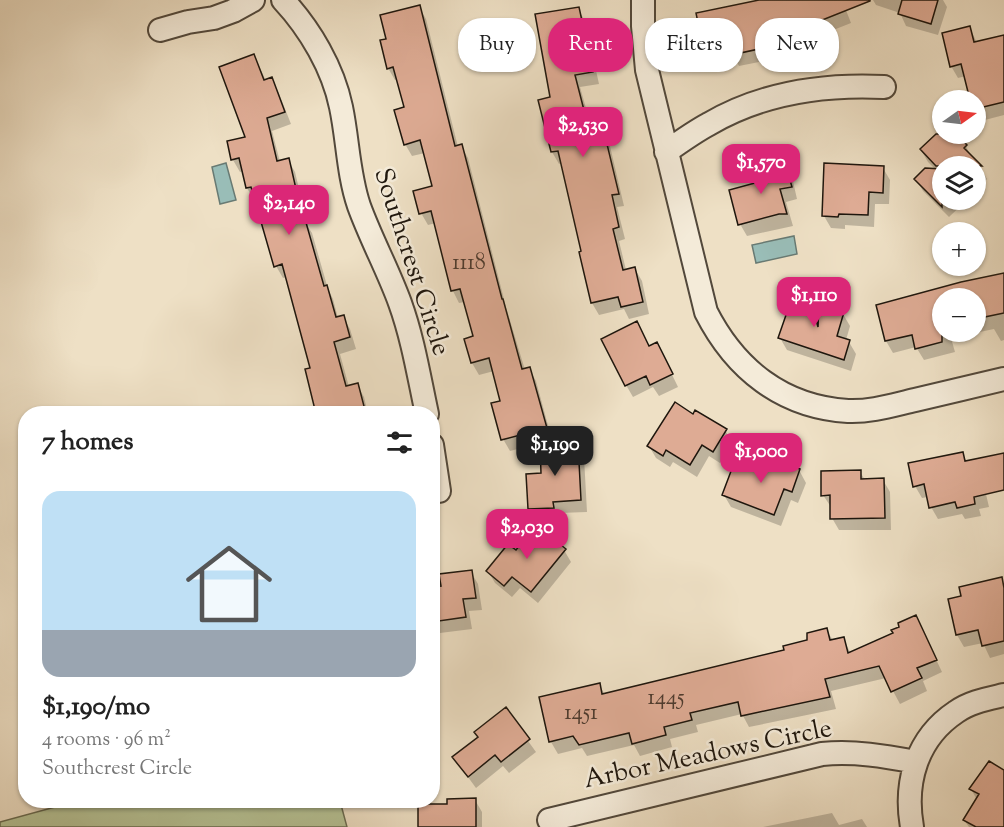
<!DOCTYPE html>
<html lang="en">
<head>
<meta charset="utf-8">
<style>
	:root { --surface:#fff; --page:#f6f6f6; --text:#222; --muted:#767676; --line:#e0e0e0; --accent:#db2777 }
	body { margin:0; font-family:"Sorts Mill Goudy",serif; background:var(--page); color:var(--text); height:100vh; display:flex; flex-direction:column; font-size:22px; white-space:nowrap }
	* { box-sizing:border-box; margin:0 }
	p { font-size:20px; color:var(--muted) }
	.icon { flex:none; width:33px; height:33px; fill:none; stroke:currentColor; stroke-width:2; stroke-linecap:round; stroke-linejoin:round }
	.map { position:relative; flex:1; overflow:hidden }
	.panel { position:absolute; left:18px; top:406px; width:422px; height:402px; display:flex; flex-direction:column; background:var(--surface); border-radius:24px; box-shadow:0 2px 4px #0004 }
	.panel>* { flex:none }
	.guide { position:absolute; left:458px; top:18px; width:456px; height:54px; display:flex; gap:12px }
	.needle { width:39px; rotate:76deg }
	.tools { position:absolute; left:932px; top:90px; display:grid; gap:12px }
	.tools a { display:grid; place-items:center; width:54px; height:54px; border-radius:50%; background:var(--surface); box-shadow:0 2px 4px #0004; font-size:30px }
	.price { position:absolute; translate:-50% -51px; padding:0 14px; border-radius:12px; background:var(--accent); color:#fff; font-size:20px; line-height:39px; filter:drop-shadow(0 2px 3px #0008) }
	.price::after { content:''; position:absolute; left:50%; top:36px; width:18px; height:14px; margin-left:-9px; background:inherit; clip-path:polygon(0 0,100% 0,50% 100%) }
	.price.active { background:#222; color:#fff }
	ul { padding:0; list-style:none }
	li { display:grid; align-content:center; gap:12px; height:318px; padding:0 24px }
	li+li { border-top:2px solid var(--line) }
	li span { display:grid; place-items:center; height:186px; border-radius:18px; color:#555 }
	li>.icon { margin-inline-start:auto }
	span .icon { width:108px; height:108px; fill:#fffc; stroke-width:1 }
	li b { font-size:26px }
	h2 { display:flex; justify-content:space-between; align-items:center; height:72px; padding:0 24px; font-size:26px }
	.tag { padding:0 21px; border-radius:24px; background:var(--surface); box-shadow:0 2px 4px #0004; font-size:21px; line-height:54px }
	.tag.active { background:var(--accent); color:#fff }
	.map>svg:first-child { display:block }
</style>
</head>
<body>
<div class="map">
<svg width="1004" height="827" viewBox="0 0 1004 827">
	<rect width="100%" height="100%" fill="#eee0c5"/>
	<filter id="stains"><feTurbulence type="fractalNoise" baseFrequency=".00333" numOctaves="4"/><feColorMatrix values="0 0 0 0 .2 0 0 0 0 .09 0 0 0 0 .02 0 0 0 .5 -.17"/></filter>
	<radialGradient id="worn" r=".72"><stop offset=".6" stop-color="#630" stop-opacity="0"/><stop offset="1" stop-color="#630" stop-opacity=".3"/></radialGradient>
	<path fill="#b6c396" stroke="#6a6c52" stroke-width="1.5" d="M77,801H340L347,827H0V822Z"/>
	<path fill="#99bdb7" stroke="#687a73" stroke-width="1.5" d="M226,163L236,200L220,204L212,167Z
		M794,236L797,254L756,263L752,245Z"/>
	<path fill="#0003" fill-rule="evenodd" d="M766,0H842L851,23L773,54L774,59L739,66L736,60L712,65L705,52Z
		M873,0H943L947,7L938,35L906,26L900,13L876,5Z
		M419,7L426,19L458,147L461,146L468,158L506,307L525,370L529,369L536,381L552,440L510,451L503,439L502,402L494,371L479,375L472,363L475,337L465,302L459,303L453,291L436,223L428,225L421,213L434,187L425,153L412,156L405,144L406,108L398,79L395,80L388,68V40Z
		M578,9L585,21L599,84L580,87L589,119L599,117L606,129L624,206L617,207L625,239L619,241L626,270L635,269L642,281L649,314L629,319L624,309L599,315L592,303L583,252L562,163L559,164L552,152V98Z
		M970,28L977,43L1004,37V115L981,121L975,111V100H972L966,76L958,78L951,66Z
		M254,55L266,81L271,79L278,91L291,124L272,131L280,162L288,160L295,172L308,227L312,233L328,289L333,299L338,318L343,317L350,329L356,349L340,354L349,387L357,385L364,397L368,414H318L312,369L287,277L283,278L276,266L256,199L254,200L247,188L243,171L240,172L233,160L229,143L247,138Z
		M942,129V134H954L966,146L972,159L980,167L987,179L975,191V166H942V200H967L949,217L923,191L916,179L936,170L928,162L921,150Z
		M785,165L792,177L797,199L786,202L793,226L747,236L740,224L757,184Z
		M883,168L890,180L889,204H875L874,227L845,225V229L831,228L824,216Z
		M1004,275V340L1001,341L994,329L951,338L955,352L924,360L916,347L893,353L886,341L877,306ZM942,298H975V332H942Z
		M810,302L819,320L843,314L850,326L846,340L849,342L856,354L851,371L787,350L780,338Z
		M649,348L663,356L678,387L659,396L653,387L633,397L626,385Z
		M694,416L725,430L732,443L720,463L709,456L697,477L673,462L670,467L656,458L649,446Z
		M577,445L584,457L587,512L559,513L560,520L537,521L530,509L543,474Z
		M962,453L967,462L981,473L989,507L979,509L981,516L965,519L962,514L938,519L931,507L928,497L922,498L915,486Z
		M764,470H799L806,483L798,503L791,500L781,526L731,507L724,495Z
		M860,472L865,480H883L890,492L891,530H839L832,518L831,507L823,495Z
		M564,550L571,562L538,603L520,588L512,597L495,583L488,571L516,553Z
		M471,572L478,584L482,610L469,611L472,629L432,634V603Z
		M1001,579L1004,585V654L990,658L983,643L964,647L957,635L950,600L963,597Z
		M916,617L942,672L923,681L927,691L900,704L886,678L831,691L836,709L749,727L742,714L696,725L698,732L670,739L672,747L640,756L634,745L587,756L582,748L558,754L551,742L541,698L599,684L605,695L786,652L809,641L826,630L833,640L843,638L851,654L895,634Z
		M505,709L536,752L509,773L503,766L476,788L454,758L479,737Z
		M1004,771V827H969L964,820L977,800L971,789Z
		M475,800L482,812V827H419L449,805Z
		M832,813L839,825L862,819L867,827H763Z"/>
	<path fill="#deab94" stroke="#1e160d" stroke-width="1.5" d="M759,0H870V1L767,42L768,47L731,55L729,48L704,53L696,13Z
		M902,0H938L931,24L898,14Z
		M420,5L455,146L462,144L502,299H503L522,369L530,367L547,428L501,440L491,403L500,401L489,358L471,363L464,339L473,336L460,289L451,291L431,211L419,214L413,191L432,186L420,140L404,145L394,110L404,107L393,67L387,69L380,40L386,39L380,15Z
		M579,7L593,72L575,75L586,118L600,115L619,194L612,195L619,227L613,229L623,270L635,267L643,302L621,307L618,297L591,303L579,252L581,251L558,151L551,152L538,100L550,97L535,14Z
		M970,26L974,42L1004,35V102L975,109V100H970L961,64L950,67L942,33Z
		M254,54L264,80L272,77L285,112L267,118L277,161L289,158L303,220L305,219L324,286L327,285L336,317L344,315L350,337L334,342L346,386L358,383L366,414H316L305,369L310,368L282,264L274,267L251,187L246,188L239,158L231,160L227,141L245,137L219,67Z
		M936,134H956L967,145L964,148L982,166H936L920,149Z
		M785,163L792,187L780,189L787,214H779L738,225L729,190L755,183L752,172Z
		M824,163L884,166L883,193L869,192L868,215L839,214L838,217L822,216Z
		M925,168L942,169V207L914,179Z
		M1004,273V313L975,319V298H942V342L915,349L912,335L885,341L876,305L961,282Z
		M793,295L811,301L818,327L819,304L844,312L837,336L850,340L844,360L778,338Z
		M637,321L649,346L657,342L673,374L650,385L646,376L625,386L601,339Z
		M675,402L693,414L695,410L727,429L713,452L702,445L690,465L666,450L663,456L647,446Z
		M578,443L581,500L553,502L554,508L528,509L526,474L541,473L540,445Z
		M963,452L965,461L1004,453V490L974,497L975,504L957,508L955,502L929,508L924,484L913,487L908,463Z
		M767,457L800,469L792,492L784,489L774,515L722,495L736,458L763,468Z
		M861,470V479L884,478L885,518L830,519V495L821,496V471Z
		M536,525L566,549L531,592L512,577L504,586L486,571L508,544L516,550Z
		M472,570L476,598L463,599L466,617L432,622V587L441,586L439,574Z
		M1002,577L1004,588V641L982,646L978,630L956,635L948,599L961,596L959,587Z
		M916,615L937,660L917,668L922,678L891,692L879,666L825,679L830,697L741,716L738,702L690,713L692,720L664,727L666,735L632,744L629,733L579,745L573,736L549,742L539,697L600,683L602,694L784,650L783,646L807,640V633L827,628L830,640L844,637L848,653L893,633L891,630L899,627L898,623Z
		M506,707L530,739L501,762L495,755L468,777L452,757L478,737L474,732Z
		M989,761L1004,770V827H976L963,820L979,794L969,789Z
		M476,798V827H418V804H447V799Z"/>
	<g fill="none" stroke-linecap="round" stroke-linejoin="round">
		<g stroke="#52483b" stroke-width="26">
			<path id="minor" d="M283,0C310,29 333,68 341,107C348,140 348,174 359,206C371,239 388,270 400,303C413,339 419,377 427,414
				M643,0V26L647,70L706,312C735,369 782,407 848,411C871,412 893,405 915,400C945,393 974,386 1004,379
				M160,30L188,22L214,18L233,11L253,0
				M666,152C680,142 694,132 709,124C762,93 823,84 884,87
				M432,445L439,491
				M549,820L822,754C855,751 884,756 916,762
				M912,827C904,782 917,738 956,712C970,702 987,699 1004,695"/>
		</g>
		<use href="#minor" stroke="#f4ebd9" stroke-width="22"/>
	</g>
	<g text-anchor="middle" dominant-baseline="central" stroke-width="5" stroke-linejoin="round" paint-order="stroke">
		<g font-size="22" fill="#4e3b2f">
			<text x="469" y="264">1118</text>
			<text x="666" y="699">1445</text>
			<text x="581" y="714">1451</text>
		</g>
		<g font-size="26" fill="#1e160d" stroke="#f4ebd9">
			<text transform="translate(411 262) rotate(72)">Southcrest Circle</text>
			<text transform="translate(708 755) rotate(-12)">Arbor Meadows Circle</text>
		</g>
	</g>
	<rect width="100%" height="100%" filter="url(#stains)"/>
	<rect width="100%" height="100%" fill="url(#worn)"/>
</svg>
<div class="tools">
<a><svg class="needle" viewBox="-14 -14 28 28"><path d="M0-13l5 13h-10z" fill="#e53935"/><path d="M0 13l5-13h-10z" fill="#767676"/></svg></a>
<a><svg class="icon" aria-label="layers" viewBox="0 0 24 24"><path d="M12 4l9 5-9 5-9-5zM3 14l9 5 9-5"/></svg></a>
<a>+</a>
<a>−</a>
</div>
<b class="price" style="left:583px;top:158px">$2,530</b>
<b class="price" style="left:761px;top:195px">$1,570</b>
<b class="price" style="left:289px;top:236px">$2,140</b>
<b class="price" style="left:814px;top:328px">$1,110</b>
<b class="price active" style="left:555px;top:477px">$1,190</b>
<b class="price" style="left:761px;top:484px">$1,000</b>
<b class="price" style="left:527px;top:560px">$2,030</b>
<div class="guide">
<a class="tag">Buy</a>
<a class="tag active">Rent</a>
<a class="tag">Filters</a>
<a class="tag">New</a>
</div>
<section class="panel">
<h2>7 homes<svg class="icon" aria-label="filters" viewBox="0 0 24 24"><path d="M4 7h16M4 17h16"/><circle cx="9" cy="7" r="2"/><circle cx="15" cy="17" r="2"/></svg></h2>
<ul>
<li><span style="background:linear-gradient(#bfe0f5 75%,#9aa5b1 0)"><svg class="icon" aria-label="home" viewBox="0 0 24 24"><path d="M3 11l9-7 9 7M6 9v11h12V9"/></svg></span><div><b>$1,190/mo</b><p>4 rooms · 96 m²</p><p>Southcrest Circle</p></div></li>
</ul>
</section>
</div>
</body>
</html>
